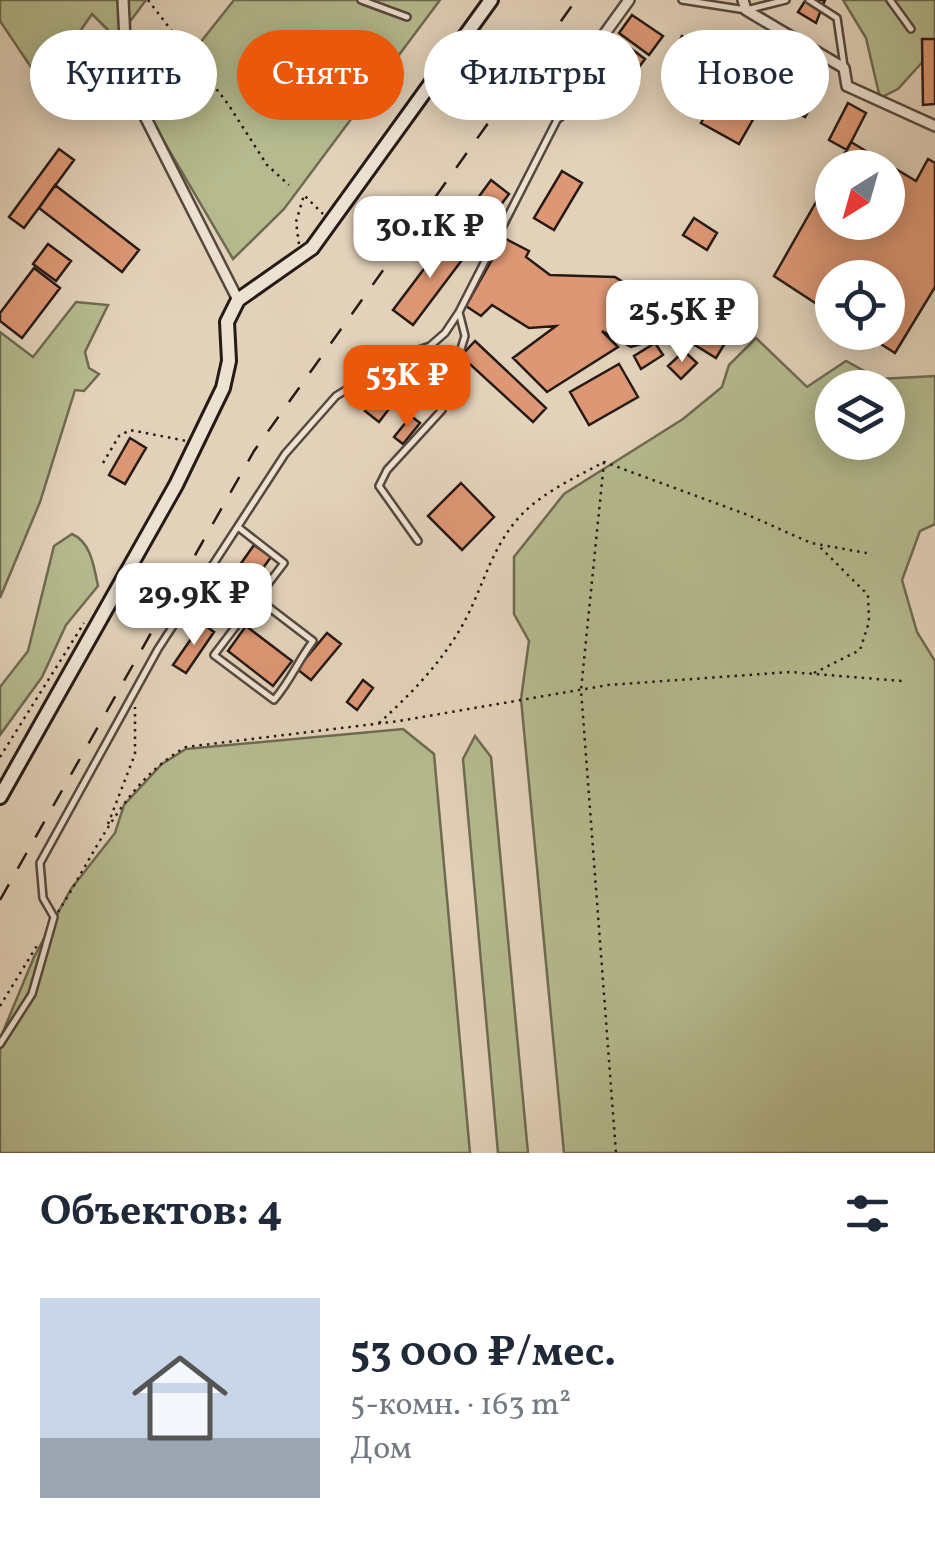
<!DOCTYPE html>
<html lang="ru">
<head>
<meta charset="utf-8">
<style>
	:root { --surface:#fff; --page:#f6f6f7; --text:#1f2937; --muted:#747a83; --line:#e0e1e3; --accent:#ea580c }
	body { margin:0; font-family:Vollkorn,serif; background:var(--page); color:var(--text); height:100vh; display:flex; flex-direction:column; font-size:38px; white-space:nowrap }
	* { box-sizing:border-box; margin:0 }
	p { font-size:32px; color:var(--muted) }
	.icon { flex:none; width:55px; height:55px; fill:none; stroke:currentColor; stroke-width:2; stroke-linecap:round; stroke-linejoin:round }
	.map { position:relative; height:1153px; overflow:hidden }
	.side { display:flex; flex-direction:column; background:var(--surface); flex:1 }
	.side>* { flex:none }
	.hud { position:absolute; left:30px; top:30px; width:875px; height:90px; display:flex; gap:20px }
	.needle { width:65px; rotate:217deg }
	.buttons { position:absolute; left:815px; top:150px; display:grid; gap:20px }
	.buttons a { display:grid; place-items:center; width:90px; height:90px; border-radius:50%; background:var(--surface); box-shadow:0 5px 25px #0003; font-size:50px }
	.price { position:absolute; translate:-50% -85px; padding:0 22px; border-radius:20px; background:#fff; color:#222; font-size:32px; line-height:65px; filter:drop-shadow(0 2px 5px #0008) }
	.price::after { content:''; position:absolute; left:50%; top:60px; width:30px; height:22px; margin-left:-15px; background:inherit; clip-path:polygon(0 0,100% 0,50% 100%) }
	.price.on { background:var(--accent); color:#fff }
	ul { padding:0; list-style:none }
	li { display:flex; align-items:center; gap:30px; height:250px; padding:0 40px }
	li+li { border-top:2px solid var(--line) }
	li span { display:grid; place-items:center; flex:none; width:280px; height:200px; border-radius:0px; color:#555 }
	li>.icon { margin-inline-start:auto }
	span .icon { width:120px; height:120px; fill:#fffc; stroke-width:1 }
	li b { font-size:42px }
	h2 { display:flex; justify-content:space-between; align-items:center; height:120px; padding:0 40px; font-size:42px }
	.tag { padding:0 35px; border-radius:45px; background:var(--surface); box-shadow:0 5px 25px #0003; font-size:35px; line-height:90px }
	.tag.on { background:var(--accent); color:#fff }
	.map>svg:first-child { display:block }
</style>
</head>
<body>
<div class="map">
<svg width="935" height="1153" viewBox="0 0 935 1153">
	<rect width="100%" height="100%" fill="#e3d2ba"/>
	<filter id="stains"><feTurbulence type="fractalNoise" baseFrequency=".002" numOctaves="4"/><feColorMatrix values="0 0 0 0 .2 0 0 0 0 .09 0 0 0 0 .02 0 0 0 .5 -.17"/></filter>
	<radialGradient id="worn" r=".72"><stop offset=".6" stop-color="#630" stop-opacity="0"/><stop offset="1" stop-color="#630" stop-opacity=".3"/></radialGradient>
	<path fill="#b5bb8f" stroke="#6e6a52" stroke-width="2.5" fill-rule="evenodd" d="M0,0H146L117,39L92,14L43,85L0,21Z
		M234,0H440L284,209L233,259L146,111Z
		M843,0H935V48L898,89L880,98L866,38Z
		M76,302L108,305L85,352L89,368L99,374L84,391L75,390L40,502L0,598V332L33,357Z
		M756,338L807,387L846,361L879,379L935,376V524L920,531L902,580L917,632L935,661V1153H564L521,699L529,641L514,614V557L564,494L683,419L722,387L729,365ZM832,388H888V442H832Z
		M72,534C91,542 94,567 98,586L66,625L42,677L0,735V687L28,651L54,546Z
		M403,729L434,754L470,1153H0V1039L34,957L71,889L115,833L124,805L162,764L186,749Z
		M475,736L491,757L528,1153H498L463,759Z"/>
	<path fill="#dd9774" stroke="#261a15" stroke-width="2.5" d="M810,0H825L816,23L798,12L805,1Z
		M632,15L663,36L649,55L619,33Z
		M682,36L696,43L680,74L666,67Z
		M617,38L645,59L631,78L603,57Z
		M922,39H935V104L923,105Z
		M740,53L817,96L805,117L767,95L739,144L701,123Z
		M848,103L866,113L847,150L829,140Z
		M851,142L916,181L928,159L935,163V287L895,353L862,332H888V278H832V314L774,276L832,174V222H888V168H836Z
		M59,149L74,160L24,228L9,217Z
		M562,171L582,183L554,230L534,218Z
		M491,180L509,194L470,246L453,232Z
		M55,185L139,250L122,272L39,208Z
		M694,218L717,233L707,250L683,235Z
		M448,237L468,252L413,325L393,310Z
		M504,238L529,251L526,257L550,275L615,277L669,311L651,341L631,347L602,331L618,347L547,392L513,358L556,326L529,328L492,305L481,316L466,306Z
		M48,244L71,261L56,281L33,264Z
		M34,268L60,288L22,338L0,321V313Z
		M686,301L733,330L716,358L669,329Z
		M475,341L546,408L533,422L461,356Z
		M655,343L663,355L641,369L634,356Z
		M684,351L697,363L681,379L668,366Z
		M619,364L638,397L589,425L570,392Z
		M394,373L408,384L379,422L365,411Z
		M411,416L420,423L403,444L394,437Z
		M130,438L146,448L125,484L109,475Z
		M461,483L494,517L462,550L428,516Z
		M254,545L271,557L234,608L218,596Z
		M202,623L214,632L186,673L173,665Z
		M246,626L292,661L273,686L228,651Z
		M327,633L341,644L311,680L297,669Z
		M363,680L373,688L357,710L347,702Z"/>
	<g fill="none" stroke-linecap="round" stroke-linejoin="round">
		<g stroke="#55483e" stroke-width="10">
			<path id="lane" d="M361,0L407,17
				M682,0L746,10L786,0
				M809,0L837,18L844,66
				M890,0L911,29
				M238,527L284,563L214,655L274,700C291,680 298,661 313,641L258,599
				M418,541L379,486L387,470L442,410L465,336L459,312L559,116
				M0,1044L32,994L54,917L43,898L40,863L158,649L285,454L336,396L402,356L430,346L445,333L459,312"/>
		</g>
		<g stroke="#55483e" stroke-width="14">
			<path id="street" d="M123,0L127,81L238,300
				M743,0L746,10L844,68L847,86L935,126
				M559,116L582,65L629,0"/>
		</g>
		<g stroke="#261a15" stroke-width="18">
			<path id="secondary" d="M0,797L176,485L223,388L229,361L227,322L238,300L312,248L491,0"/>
		</g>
		<path stroke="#261a15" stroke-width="2.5" stroke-dasharray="2.5 5" stroke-linecap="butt" d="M148,0L228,104L267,165L289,185
			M299,244L296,222L304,195L323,214
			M604,462L581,690L616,1153
			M103,463L119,436L130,430L187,441
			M814,673L860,650L869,622L868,595L819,546
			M379,723C408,697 439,665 459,631C481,595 488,555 515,522C538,494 573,479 604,462L748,515L811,543L872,554
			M0,757L84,623
			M108,824L135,754V707
			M58,912C95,854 123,782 186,747L399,721L608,685L790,672L902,681
			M0,1006L38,944"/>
		<use href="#lane" stroke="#ede2d2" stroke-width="5"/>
		<use href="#street" stroke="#ede2d2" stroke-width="9"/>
		<use href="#secondary" stroke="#ede2d2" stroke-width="12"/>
		<path stroke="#261a15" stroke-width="2.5" stroke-dasharray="18 18" stroke-linecap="butt" d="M0,900L254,451L576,0"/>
	</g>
	<rect width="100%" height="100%" filter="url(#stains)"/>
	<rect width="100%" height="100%" fill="url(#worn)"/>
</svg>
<div class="buttons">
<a><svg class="needle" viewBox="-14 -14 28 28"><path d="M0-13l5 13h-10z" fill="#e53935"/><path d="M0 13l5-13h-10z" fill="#747a83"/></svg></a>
<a><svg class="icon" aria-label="locate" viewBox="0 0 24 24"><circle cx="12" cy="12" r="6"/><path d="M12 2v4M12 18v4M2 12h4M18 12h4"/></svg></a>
<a><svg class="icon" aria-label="layers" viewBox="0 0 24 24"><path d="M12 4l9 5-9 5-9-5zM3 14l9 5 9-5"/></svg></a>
</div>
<b class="price" style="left:430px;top:281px">30.1K ₽</b>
<b class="price" style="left:682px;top:365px">25.5K ₽</b>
<b class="price on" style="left:407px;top:430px">53K ₽</b>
<b class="price" style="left:194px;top:648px">29.9K ₽</b>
<div class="hud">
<a class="tag">Купить</a>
<a class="tag on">Снять</a>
<a class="tag">Фильтры</a>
<a class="tag">Новое</a>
</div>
</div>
<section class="side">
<h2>Объектов: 4<svg class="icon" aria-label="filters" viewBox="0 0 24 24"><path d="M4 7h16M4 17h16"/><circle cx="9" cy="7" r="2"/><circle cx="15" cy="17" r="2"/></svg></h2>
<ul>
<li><span style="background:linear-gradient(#c9d6e8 70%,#9aa5b1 0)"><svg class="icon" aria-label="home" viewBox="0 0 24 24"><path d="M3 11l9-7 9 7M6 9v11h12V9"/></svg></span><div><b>53 000 ₽/мес.</b><p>5-комн. · 163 m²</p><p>Дом</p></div></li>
</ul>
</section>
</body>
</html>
